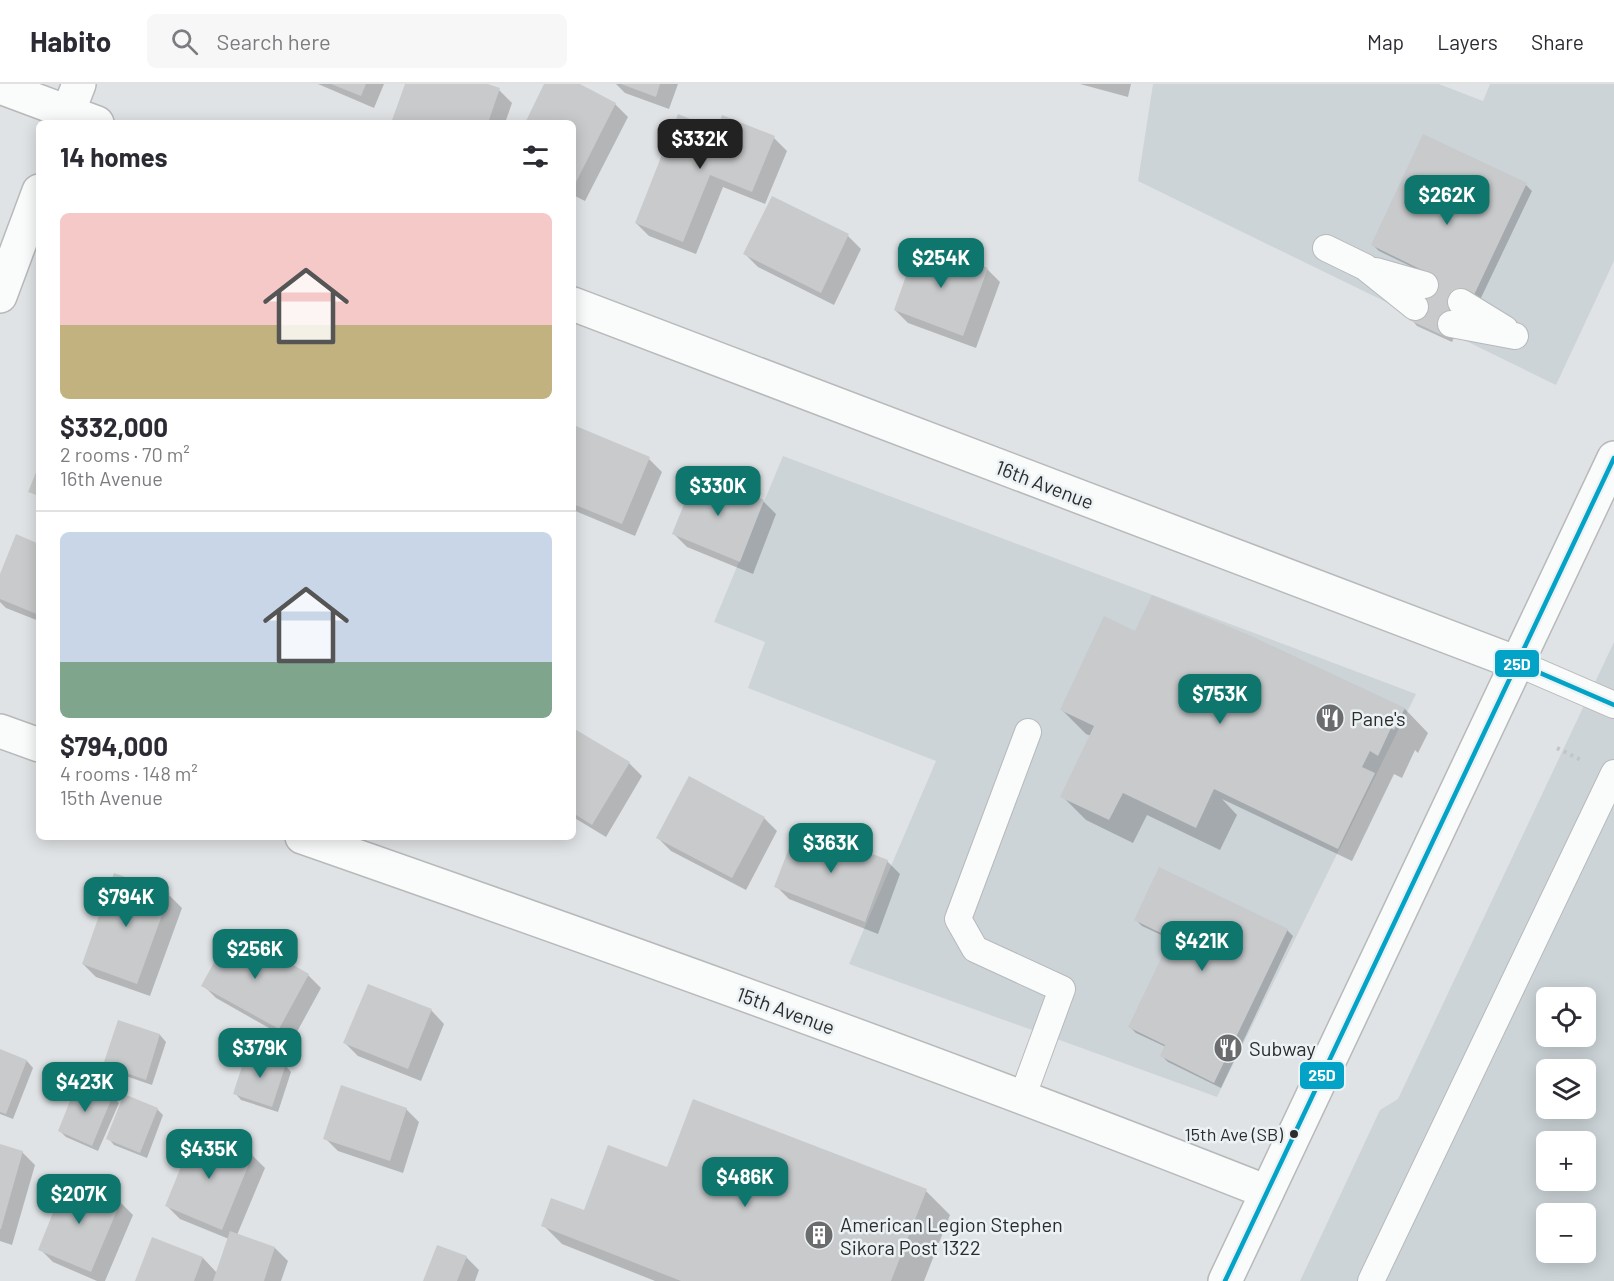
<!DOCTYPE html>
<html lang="en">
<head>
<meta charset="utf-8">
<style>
	:root { --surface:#fff; --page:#f7f7f7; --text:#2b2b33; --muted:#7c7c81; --line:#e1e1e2; --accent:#0f766e }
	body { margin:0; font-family:Barlow,sans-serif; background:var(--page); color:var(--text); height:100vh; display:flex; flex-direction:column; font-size:22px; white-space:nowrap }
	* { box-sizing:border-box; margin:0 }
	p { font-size:20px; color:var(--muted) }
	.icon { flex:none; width:33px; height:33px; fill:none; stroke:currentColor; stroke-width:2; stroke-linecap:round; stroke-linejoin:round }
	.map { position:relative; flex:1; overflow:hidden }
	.panel { position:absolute; left:36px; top:36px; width:540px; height:720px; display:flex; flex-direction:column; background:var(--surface); border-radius:9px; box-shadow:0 3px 15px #0003 }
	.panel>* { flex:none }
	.fabs { position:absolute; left:1536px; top:903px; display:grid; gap:12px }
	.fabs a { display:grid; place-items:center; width:60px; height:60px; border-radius:9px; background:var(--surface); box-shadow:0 3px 15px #0003; font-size:30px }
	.price { position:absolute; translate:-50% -51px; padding:0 14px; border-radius:12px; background:var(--accent); color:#fff; font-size:20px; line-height:39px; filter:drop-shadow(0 2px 3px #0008) }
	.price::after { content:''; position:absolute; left:50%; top:36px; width:18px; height:14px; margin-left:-9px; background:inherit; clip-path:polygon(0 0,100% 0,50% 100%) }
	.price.active { background:#222; color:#fff }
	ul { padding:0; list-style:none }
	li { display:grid; align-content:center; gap:12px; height:318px; padding:0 24px }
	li+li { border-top:2px solid var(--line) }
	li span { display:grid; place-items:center; height:186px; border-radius:9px; color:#555 }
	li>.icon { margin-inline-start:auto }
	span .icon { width:108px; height:108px; fill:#fffc; stroke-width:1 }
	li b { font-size:26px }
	h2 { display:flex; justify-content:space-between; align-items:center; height:72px; padding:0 24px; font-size:26px }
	header { display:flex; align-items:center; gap:36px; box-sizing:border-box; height:84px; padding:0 30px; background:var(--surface); border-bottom:2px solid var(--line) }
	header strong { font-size:28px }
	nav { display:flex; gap:33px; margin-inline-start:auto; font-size:21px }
	.search { width:420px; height:54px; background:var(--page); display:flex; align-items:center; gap:15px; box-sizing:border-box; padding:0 21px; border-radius:9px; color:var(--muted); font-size:22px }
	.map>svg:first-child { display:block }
</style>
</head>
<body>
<header>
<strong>Habito</strong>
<div class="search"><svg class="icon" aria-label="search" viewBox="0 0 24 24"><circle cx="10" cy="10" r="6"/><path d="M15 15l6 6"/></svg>Search here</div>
<nav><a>Map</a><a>Layers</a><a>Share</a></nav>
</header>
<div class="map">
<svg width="1614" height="1197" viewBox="0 0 1614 1197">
	<rect width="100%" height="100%" fill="#e0e3e5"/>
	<path fill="#ccd4d8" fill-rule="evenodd" d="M1153,0H1439L1483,17L1490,0H1614V177L1556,301L1138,97Z
		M783,372L1416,610L1217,1013L849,880L936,677L748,604L765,558L714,538Z
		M1614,558V1197H1300L1380,1026L1398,1015ZM1546,914H1586V952H1546ZM1546,986H1586V1024H1546ZM1546,1058H1586V1096H1546ZM1546,1130H1586V1168H1546Z"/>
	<path fill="#0003" d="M318,0H384L374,24Z
		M407,0H483L499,6L512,19L505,39H393Z
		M546,0H577L615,20L628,33L585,117L573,111V39H526Z
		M616,0H678L669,25L625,9Z
		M1080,0H1131L1128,13Z
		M717,48L774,54L787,67L765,120L723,103L696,170L649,152L636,139Z
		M1526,101L1532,107L1480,216L1473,213L1452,258L1417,242L1411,235L1431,192L1379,167L1373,161Z
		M848,152L861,165L834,221L758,183L745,170Z
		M987,185L1000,198L976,264L908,239L895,226Z
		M573,354L649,375L662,388L635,452L573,426Z
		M763,417L776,430L753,490L687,463L674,450Z
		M39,461V537L6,524L0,518V494Z
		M1135,549L1249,552L1405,625L1428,649L1418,669L1415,666L1402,694L1394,690L1352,777L1222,715L1237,731L1220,766L1147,731L1133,759L1086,736L1062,712L1091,652L1086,650L1062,626Z
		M573,646L629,679L642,692L606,753L573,733Z
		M764,734L777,747L746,806L671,767L658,754Z
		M887,777L900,790L878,850L789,815L776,802Z
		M169,811L182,824L150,912L96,893L83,880Z
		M1136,836L1287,846L1293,852L1221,1004L1168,978L1162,972L1166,963L1136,949L1130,943L1172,856L1142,842Z
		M308,891L321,904L292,957L216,914L203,901Z
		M431,926L444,940L421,997L358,972L345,959Z
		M119,938L160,951L166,958L152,1001L111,987L105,981Z
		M0,967L27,977L33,984L13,1035L0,1030Z
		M285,981L291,988L278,1028L241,1016L235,1009Z
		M79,999L112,1013L119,1019L98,1067L66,1053L60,1047Z
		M157,1025L163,1031L147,1074L114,1061L108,1054Z
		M406,1025L419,1038L403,1089L338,1067L325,1054Z
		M0,1062L22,1068L35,1081L12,1161L0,1157Z
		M252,1071L265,1084L237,1151L275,1164L288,1177L281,1197H137L203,1174L217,1189L229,1155L180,1135L167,1122Z
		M668,1085L926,1107L950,1131L924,1197H655L562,1160L543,1141L584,1128Z
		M120,1118L133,1131L105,1197H97L53,1178L40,1165Z
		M466,1173L479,1186L475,1197H425Z"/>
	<path fill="#c8cacb" d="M331,0H366L361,12Z
		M405,0H488L500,4L488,39H391Z
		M544,0H580L616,19L573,104V39H525Z
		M621,0H660L656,13Z
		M678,30L717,46L722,31L775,52L752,108L710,91L683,158L635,139Z
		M1423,50L1527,99L1474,211L1467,208L1446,253L1409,236L1430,190L1371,161Z
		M772,112L849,150L821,209L743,170Z
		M918,158L988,184L963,252L894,226Z
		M576,342L650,373L622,440L573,420V350Z
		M39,381V412L28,408Z
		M697,388L764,416L740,478L672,450Z
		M16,450L39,460V531L0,515V490Z
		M1152,511L1249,551L1405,624L1394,646L1391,644L1378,672L1370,667L1362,683L1375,689L1338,765L1214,705L1196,744L1123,709L1109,736L1060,713L1094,642L1060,626L1104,532L1135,547Z
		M573,644L630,678L592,741L573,729Z
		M689,692L765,733L732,794L656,754Z
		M798,741L888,776L865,838L774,803Z
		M1159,783L1288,845L1214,999L1160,972L1165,961L1128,943L1171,854L1134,836Z
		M114,789L170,809L137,900L82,880Z
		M232,846L309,890L279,945L201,902Z
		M368,900L432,925L408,985L343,959Z
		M118,936L160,950L146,996L103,981Z
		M0,965L27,976L6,1030L0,1028Z
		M247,967L286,980L272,1023L233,1010Z
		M78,997L113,1011L92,1062L58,1047Z
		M341,1001L407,1024L390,1077L323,1055Z
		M124,1010L158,1024L140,1069L106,1055Z
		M693,1015L927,1105L891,1197H681L541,1142L551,1114L584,1126L608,1061L667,1083Z
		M196,1046L253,1070L222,1146L165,1122Z
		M0,1060L23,1067L1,1145H0Z
		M67,1094L121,1117L91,1188L38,1166Z
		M230,1147L275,1163L264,1197H213Z
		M152,1153L203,1173L194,1197H135Z
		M437,1161L467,1172L457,1197H423Z"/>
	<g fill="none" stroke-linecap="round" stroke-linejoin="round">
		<g stroke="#b7b9ba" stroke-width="28">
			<path id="lane" d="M1326,164L1365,183L1415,223
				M1376,187L1425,201
				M1461,218L1505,245
				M1451,240L1515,252
				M1517,579L1614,621
				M1022,1014L1062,905L975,865L958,835L1028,648
				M1371,1197L1614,689"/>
		</g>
		<g stroke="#b7b9ba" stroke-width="36">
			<path id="street" d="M0,3L97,39
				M64,39L79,0
				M0,212L39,107
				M573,220L1517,579
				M0,647L39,661
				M302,753C626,866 949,982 1267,1108"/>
		</g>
		<g stroke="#b7b9ba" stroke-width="36">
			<path id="secondary" d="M1225,1197L1614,374"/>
		</g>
		<path stroke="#c4c4c4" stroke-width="4" stroke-dasharray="3 4.5" stroke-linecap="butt" d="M1557,664L1581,676"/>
		<use href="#lane" stroke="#fafbfb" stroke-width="26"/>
		<use href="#street" stroke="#fafbfb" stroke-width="33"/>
		<use href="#secondary" stroke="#fafbfb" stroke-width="33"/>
		<g stroke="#ecf2f4" stroke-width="9">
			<path id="bus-1" d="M1517,579L1614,621
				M1225,1197L1614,374"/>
		</g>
		<use href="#bus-1" stroke="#02a3c6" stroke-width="4.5"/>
	</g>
	<defs>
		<g id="restaurant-disc" transform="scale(1.5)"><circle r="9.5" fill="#6a6c6d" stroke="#ecf2f4"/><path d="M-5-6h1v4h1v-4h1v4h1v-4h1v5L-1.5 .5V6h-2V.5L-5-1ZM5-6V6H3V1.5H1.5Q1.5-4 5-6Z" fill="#fff"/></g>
		<g id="building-disc" transform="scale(1.5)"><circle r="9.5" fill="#6a6c6d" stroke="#ecf2f4"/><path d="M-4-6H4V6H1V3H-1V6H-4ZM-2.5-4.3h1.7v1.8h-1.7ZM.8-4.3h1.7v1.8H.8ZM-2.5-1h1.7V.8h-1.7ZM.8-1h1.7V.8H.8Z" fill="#fff"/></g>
	</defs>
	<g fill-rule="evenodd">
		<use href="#restaurant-disc" x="1330" y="634"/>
		<use href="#restaurant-disc" x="1228" y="964"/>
		<use href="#building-disc" x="819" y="1151"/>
	</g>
	<circle fill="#2a2c2d" stroke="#ecf2f4" stroke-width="2" cx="1294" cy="1050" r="5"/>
	<g text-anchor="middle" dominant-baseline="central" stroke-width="5" stroke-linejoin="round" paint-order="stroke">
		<g font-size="18" fill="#2a2c2d" stroke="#ecf2f4" text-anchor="end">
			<text x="1283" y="1050">15th Ave (SB)</text>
		</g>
		<g font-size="20" fill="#2a2c2d" stroke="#ecf2f4">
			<text transform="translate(1045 400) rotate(21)">16th Avenue</text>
			<text transform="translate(786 926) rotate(20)">15th Avenue</text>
		</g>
		<g font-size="20" fill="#2a2c2d" stroke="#ecf2f4" text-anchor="start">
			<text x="1351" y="634">Pane's</text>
			<text x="1249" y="964">Subway</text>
			<text x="840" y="1140">American Legion Stephen<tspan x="840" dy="23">Sikora Post 1322</tspan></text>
		</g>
	</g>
	<g stroke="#ecf2f4" stroke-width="2">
		<rect x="1494" y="565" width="46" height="29" rx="6" fill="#02a3c6"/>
		<rect x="1299" y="977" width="46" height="29" rx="6" fill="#02a3c6"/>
	</g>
	<g font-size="16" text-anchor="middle" font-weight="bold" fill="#fff">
		<text x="1517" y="586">25D</text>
		<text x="1322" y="997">25D</text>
	</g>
</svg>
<div class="fabs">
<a><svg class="icon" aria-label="locate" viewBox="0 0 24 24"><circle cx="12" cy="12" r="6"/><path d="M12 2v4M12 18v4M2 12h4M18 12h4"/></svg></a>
<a><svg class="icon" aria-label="layers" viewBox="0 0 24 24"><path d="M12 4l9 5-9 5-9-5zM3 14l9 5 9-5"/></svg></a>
<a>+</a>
<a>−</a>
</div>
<b class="price active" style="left:700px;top:86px">$332K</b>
<b class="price" style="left:1447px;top:142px">$262K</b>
<b class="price" style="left:941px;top:205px">$254K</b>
<b class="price" style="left:718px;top:433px">$330K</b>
<b class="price" style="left:1220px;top:641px">$753K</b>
<b class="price" style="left:831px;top:790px">$363K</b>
<b class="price" style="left:126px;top:844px">$794K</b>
<b class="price" style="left:1202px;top:888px">$421K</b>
<b class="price" style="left:255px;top:896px">$256K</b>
<b class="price" style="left:260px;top:995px">$379K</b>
<b class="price" style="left:85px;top:1029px">$423K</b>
<b class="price" style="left:209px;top:1096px">$435K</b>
<b class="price" style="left:745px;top:1124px">$486K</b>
<b class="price" style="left:79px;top:1141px">$207K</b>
<section class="panel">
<h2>14 homes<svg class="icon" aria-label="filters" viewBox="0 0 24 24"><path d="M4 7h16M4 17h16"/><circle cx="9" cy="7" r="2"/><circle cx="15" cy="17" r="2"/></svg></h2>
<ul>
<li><span style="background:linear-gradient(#f6c9c9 60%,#c2b280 0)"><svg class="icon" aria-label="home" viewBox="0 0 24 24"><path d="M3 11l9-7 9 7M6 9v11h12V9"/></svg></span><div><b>$332,000</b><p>2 rooms · 70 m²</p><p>16th Avenue</p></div></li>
<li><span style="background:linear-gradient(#c9d6e8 70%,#7fa58c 0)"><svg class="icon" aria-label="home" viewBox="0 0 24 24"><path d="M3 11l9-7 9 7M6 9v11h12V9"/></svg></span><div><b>$794,000</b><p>4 rooms · 148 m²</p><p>15th Avenue</p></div></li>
</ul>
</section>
</div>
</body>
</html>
